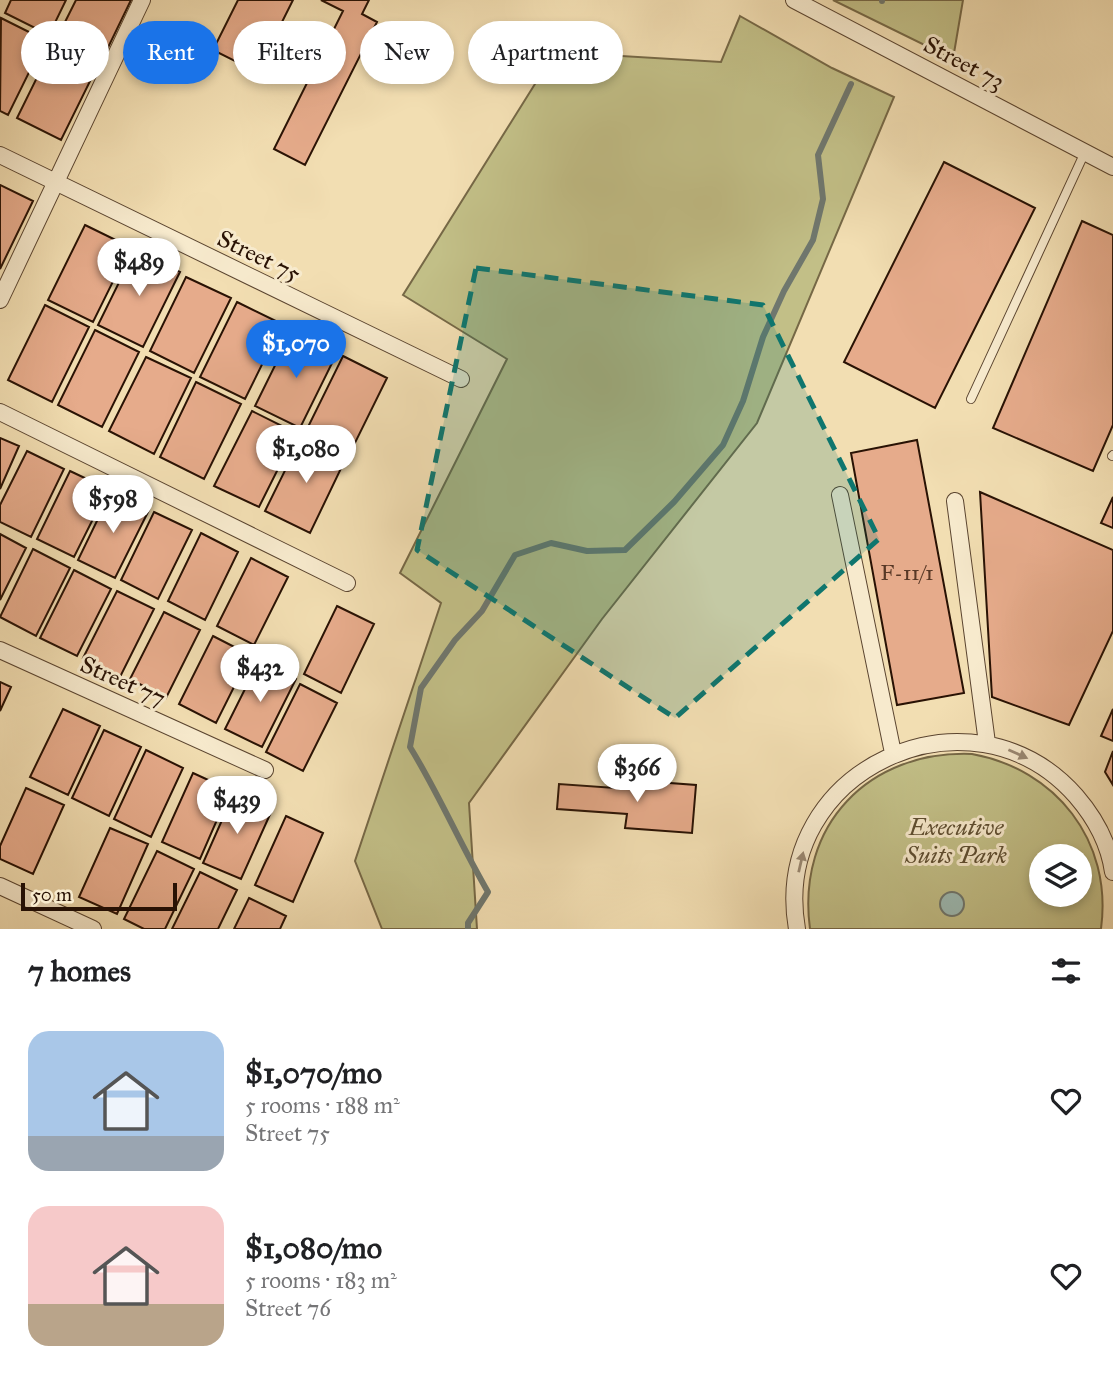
<!DOCTYPE html>
<html lang="en">
<head>
<meta charset="utf-8">
<style>
	:root { --surface:#fff; --page:#f2f2f2; --text:#202124; --muted:#757577; --accent:#1a73e8 }
	body { margin:0; font-family:"IM FELL Great Primer",serif; background:var(--page); color:var(--text); height:100vh; display:flex; flex-direction:column; font-size:26px; white-space:nowrap }
	* { box-sizing:border-box; margin:0 }
	p { font-size:23px; color:var(--muted) }
	.icon { flex:none; width:38px; height:38px; fill:none; stroke:currentColor; stroke-width:2; stroke-linecap:round; stroke-linejoin:round }
	.map { position:relative; height:929px; overflow:hidden }
	.sheet { display:flex; flex-direction:column; background:var(--surface); flex:1 }
	.sheet>* { flex:none }
	.hud { position:absolute; left:21px; top:21px; width:700px; height:63px; display:flex; gap:14px }
	.fabs { position:absolute; left:1029px; top:844px; display:grid; gap:14px }
	.fabs a { display:grid; place-items:center; width:63px; height:63px; border-radius:50%; background:var(--surface); box-shadow:0 4px 10px #0003; font-size:35px }
	.scale { position:absolute; left:21px; bottom:18px; width:156px; box-sizing:border-box; padding-left:7px; border:4px solid #291204; border-top:0; font-size:19px; line-height:24px; white-space:nowrap; color:#291204; -webkit-text-stroke:5px #f7eacd; paint-order:stroke }
	.price { position:absolute; translate:-50% -60px; padding:0 16px; border-radius:24px; background:#fff; color:#222; font-size:23px; line-height:46px; filter:drop-shadow(0 2px 4px #0008) }
	.price::after { content:''; position:absolute; left:50%; top:42px; width:21px; height:16px; margin-left:-10px; background:inherit; clip-path:polygon(0 0,100% 0,50% 100%) }
	.price.active { background:var(--accent); color:#fff }
	ul { padding:0; list-style:none }
	li { display:flex; align-items:center; gap:21px; height:175px; padding:0 28px }
	li span { display:grid; place-items:center; flex:none; width:196px; height:140px; border-radius:21px; color:#555 }
	li>.icon { margin-inline-start:auto }
	span .icon { width:84px; height:84px; fill:#fffc; stroke-width:1 }
	li b { font-size:30px }
	h2 { display:flex; justify-content:space-between; align-items:center; height:84px; padding:0 28px; font-size:30px }
	.pill { padding:0 24px; border-radius:32px; background:var(--surface); box-shadow:0 4px 10px #0003; font-size:24px; line-height:63px }
	.pill.active { background:var(--accent); color:#fff }
	.map>svg:first-child { display:block }
</style>
</head>
<body>
<div class="map">
<svg width="1113" height="929" viewBox="0 0 1113 929">
	<rect width="100%" height="100%" fill="#f2deb2"/>
	<filter id="stains"><feTurbulence type="fractalNoise" baseFrequency=".00286" numOctaves="4"/><feColorMatrix values="0 0 0 0 .2 0 0 0 0 .09 0 0 0 0 .02 0 0 0 .5 -.17"/></filter>
	<radialGradient id="worn" r=".72"><stop offset=".6" stop-color="#630" stop-opacity="0"/><stop offset="1" stop-color="#630" stop-opacity=".3"/></radialGradient>
	<path fill="#c2bf87" stroke="#766846" stroke-width="2" fill-rule="evenodd" d="M833,0H963L953,59Z
		M740,16L832,68L894,97L757,423L602,619L469,803L477,929H382L355,861L441,603L400,573L507,359L403,295L555,52L721,62Z
		M972,754C1055,769 1113,840 1101,929H810C796,825 869,750 972,754ZM1041,856H1080V894H1041Z"/>
	<path fill="#9dbbb4" stroke="#6f776e" stroke-width="2" d="M940 904a12 12 0 1 1 24 0a12 12 0 1 1-24 0Z"/>
	<g fill="none" stroke-linecap="round" stroke-linejoin="round">
		<path stroke="#6f776e" stroke-width="6" d="M882,1V0
			M468,929V923L488,892C460,844 439,794 410,747L421,688L455,640L482,611L515,555L551,543L587,551L625,550L674,502L723,445L743,401L763,337L784,291L813,240L823,199L818,155L851,84"/>
	</g>
	<path fill="#e6ab8b" stroke="#291204" stroke-width="2" d="M11,0H66L49,35L5,13Z
		M76,0H131L102,60L57,38Z
		M238,0H293L257,72L213,50Z
		M238,0H293L257,72L213,50Z
		M321,0H369L362,14L377,22L305,165L274,149L343,11Z
		M321,0H369L362,14L377,22L305,165L274,149L343,11Z
		M1,18L45,40L8,115L0,111Z
		M54,43L98,65L61,140L17,118Z
		M944,162L1035,208L935,408L844,362Z
		M0,185L33,201L0,269Z
		M1082,221L1113,235V425L1093,471L993,428Z
		M85,225L130,247L93,322L48,300Z
		M135,250L180,272L143,347L98,325Z
		M186,277L231,298L194,373L150,351Z
		M237,302L282,324L245,399L200,377Z
		M45,305L89,327L52,402L8,380Z
		M95,330L139,352L102,427L58,405Z
		M292,331L337,353L300,428L255,406Z
		M343,356L387,378L350,453L306,431Z
		M146,357L191,378L154,454L109,431Z
		M196,382L241,404L204,479L160,457Z
		M252,411L296,433L259,507L214,486Z
		M302,436L346,458L310,533L265,511Z
		M0,438L19,446L0,489Z
		M917,440L964,693L897,705L851,453Z
		M27,451L64,469L31,537L0,522V505Z
		M70,471L108,489L74,557L37,539Z
		M111,492L149,510L115,578L78,560Z
		M980,492L1113,550V631L1069,725L992,697Z
		M1113,497V528L1101,523Z
		M154,512L192,530L158,599L121,580Z
		M201,533L238,552L205,620L168,601Z
		M0,534L26,548L0,600Z
		M33,549L70,568L36,636L0,617Z
		M251,558L288,577L254,645L217,626Z
		M74,570L111,589L77,656L40,638Z
		M117,591L154,609L120,677L83,658Z
		M337,606L374,624L341,693L304,674Z
		M164,612L200,630L166,698L130,679Z
		M213,636L250,655L216,723L179,704Z
		M259,661L296,679L262,747L225,729Z
		M0,682L11,687L0,711Z
		M300,684L337,703L303,771L266,752Z
		M63,709L100,726L68,795L30,777Z
		M1113,709V741L1101,736Z
		M104,730L141,747L109,816L72,798Z
		M146,750L183,768L151,837L114,819Z
		M1113,751V785L1105,772Z
		M193,773L230,790L200,859L162,842Z
		M630,780L696,785L692,833L625,828L627,814L557,809L559,784L629,789Z
		M26,788L64,805L33,874L0,859V846Z
		M234,793L272,810L241,879L203,863Z
		M286,816L323,833L293,902L255,885Z
		M110,828L148,844L117,914L79,897Z
		M157,851L194,869L165,929H144L124,919Z
		M200,872L237,890L218,929H172Z
		M249,898L286,916L280,929H234Z"/>
	<g fill="none" stroke-linecap="round" stroke-linejoin="round">
		<g stroke="#5b4530" stroke-width="10">
			<path id="service" d="M971,399L1085,152
				M1112,456L1113,455"/>
		</g>
		<g stroke="#5b4530" stroke-width="18">
			<path id="minor" d="M794,0L1113,167
				M0,155L461,379
				M0,300L142,0
				M0,412L347,583
				M840,495L893,753
				M955,501L987,743
				M0,650L265,770
				M0,886L93,929
				M797,929C769,770 971,677 1076,796C1095,818 1109,844 1113,872"/>
		</g>
		<use href="#service" stroke="#f7eacd" stroke-width="8"/>
		<use href="#minor" stroke="#f7eacd" stroke-width="16"/>
	</g>
	<defs><path id="oneway-solid" d="M-6-.8H1V-3.2L6.5 0L1 3.2V.8H-6Z" transform="scale(1.75)"/></defs>
	<g fill="#9a8973">
		<use href="#oneway-solid" transform="translate(1018 754) rotate(24)"/>
		<use href="#oneway-solid" transform="translate(801 862) rotate(-77)"/>
	</g>
	<path fill="#0f766e" fill-opacity="0.2" stroke="#0f766e" stroke-width="5" stroke-dasharray="14 9" stroke-linejoin="round" d="M476,268L763,305L879,539L675,718L417,550Z"/>
	<g text-anchor="middle" dominant-baseline="central" stroke-width="6" stroke-linejoin="round" paint-order="stroke">
		<g font-size="21" fill="#583826">
			<text x="907" y="573">F-11/1</text>
		</g>
		<g font-size="24" fill="#291204" stroke="#f7eacd">
			<text transform="translate(964 63) rotate(28)">Street 73</text>
			<text transform="translate(259 256) rotate(26)">Street 75</text>
			<text transform="translate(123 681) rotate(24)">Street 77</text>
		</g>
		<g font-size="24" font-style="italic" fill="#5f4f32" stroke="#f7eacd">
			<text x="956" y="827">Executive<tspan x="956" dy="28">Suits Park</tspan></text>
		</g>
	</g>
	<rect width="100%" height="100%" filter="url(#stains)"/>
	<rect width="100%" height="100%" fill="url(#worn)"/>
</svg>
<div class="fabs">
<a><svg class="icon" aria-label="layers" viewBox="0 0 24 24"><path d="M12 4l9 5-9 5-9-5zM3 14l9 5 9-5"/></svg></a>
</div>
<div class="scale">50 m</div>
<b class="price" style="left:139px;top:298px">$489</b>
<b class="price active" style="left:296px;top:380px">$1,070</b>
<b class="price" style="left:306px;top:485px">$1,080</b>
<b class="price" style="left:113px;top:535px">$598</b>
<b class="price" style="left:260px;top:704px">$432</b>
<b class="price" style="left:637px;top:804px">$366</b>
<b class="price" style="left:237px;top:836px">$439</b>
<div class="hud">
<a class="pill">Buy</a>
<a class="pill active">Rent</a>
<a class="pill">Filters</a>
<a class="pill">New</a>
<a class="pill">Apartment</a>
</div>
</div>
<section class="sheet">
<h2>7 homes<svg class="icon" aria-label="filters" viewBox="0 0 24 24"><path d="M4 7h16M4 17h16"/><circle cx="9" cy="7" r="2"/><circle cx="15" cy="17" r="2"/></svg></h2>
<ul>
<li><span style="background:linear-gradient(#a9c7e8 75%,#9aa5b1 0)"><svg class="icon" aria-label="home" viewBox="0 0 24 24"><path d="M3 11l9-7 9 7M6 9v11h12V9"/></svg></span><div><b>$1,070/mo</b><p>5 rooms · 188 m²</p><p>Street 75</p></div><svg class="icon" aria-label="heart" viewBox="0 0 24 24"><path d="M12 20l-8-8c-3-5 5-10 8-4 3-6 11-1 8 4z"/></svg></li>
<li><span style="background:linear-gradient(#f6c9c9 70%,#b9a48a 0)"><svg class="icon" aria-label="home" viewBox="0 0 24 24"><path d="M3 11l9-7 9 7M6 9v11h12V9"/></svg></span><div><b>$1,080/mo</b><p>5 rooms · 183 m²</p><p>Street 76</p></div><svg class="icon" aria-label="heart" viewBox="0 0 24 24"><path d="M12 20l-8-8c-3-5 5-10 8-4 3-6 11-1 8 4z"/></svg></li>
</ul>
</section>
</body>
</html>
